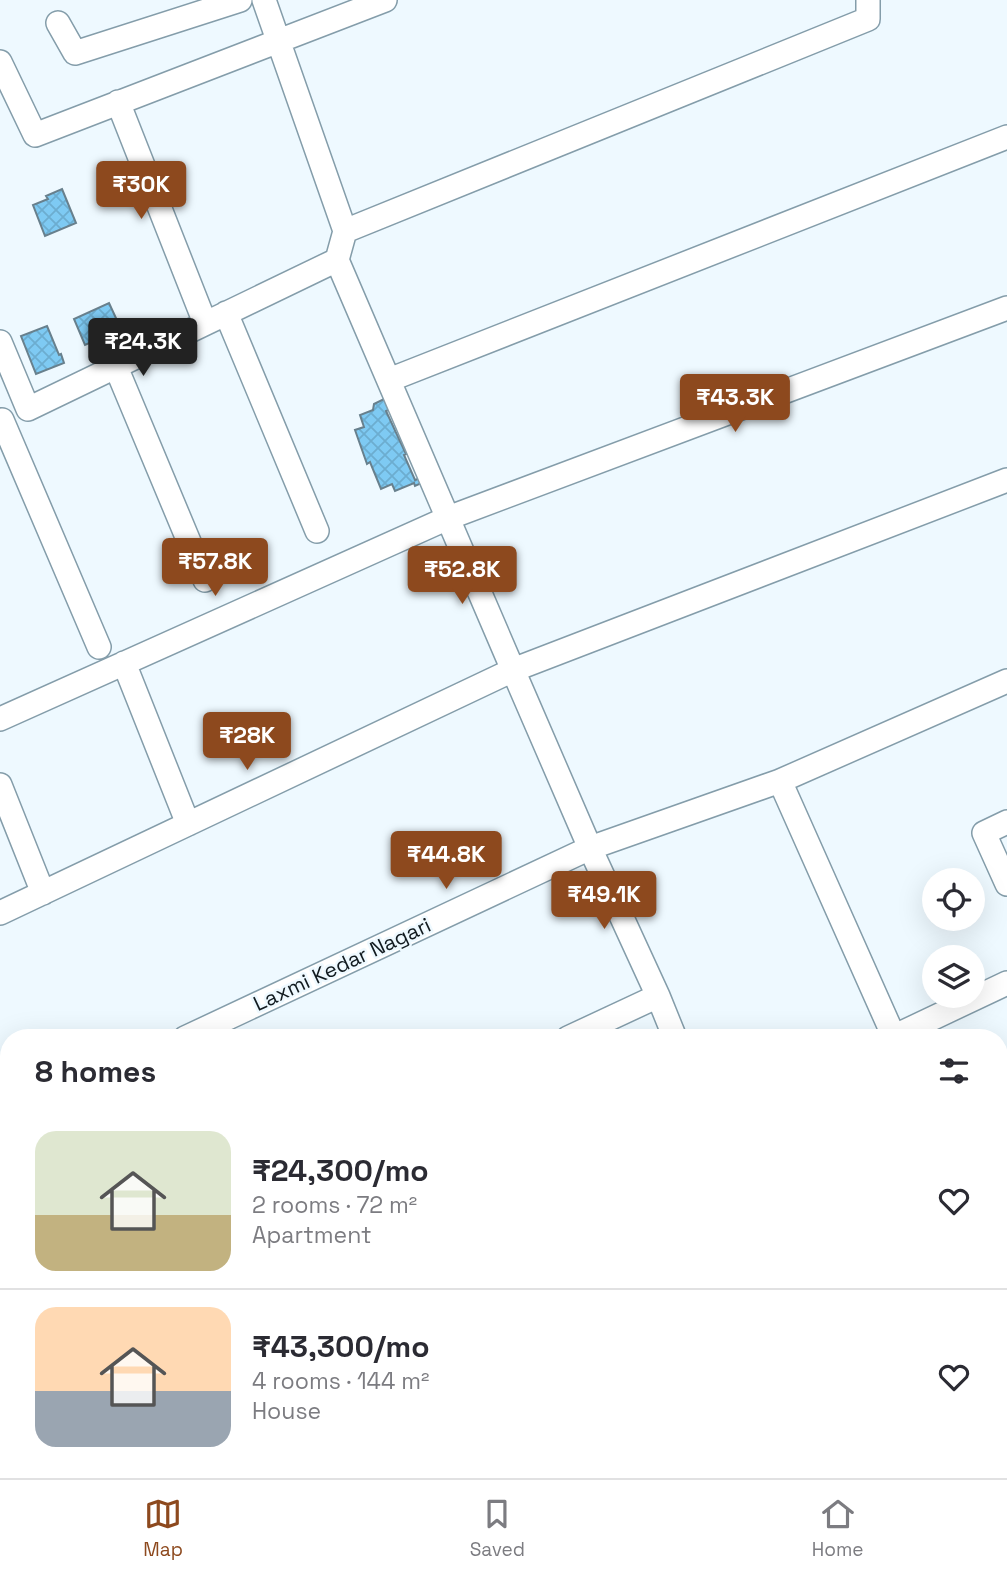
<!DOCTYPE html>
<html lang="en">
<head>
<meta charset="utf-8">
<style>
	:root { --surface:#fff; --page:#f2f2f3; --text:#2b2b33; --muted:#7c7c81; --line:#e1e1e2; --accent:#8d491e }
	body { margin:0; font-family:"Space Grotesk",sans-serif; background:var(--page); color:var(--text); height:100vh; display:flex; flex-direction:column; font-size:26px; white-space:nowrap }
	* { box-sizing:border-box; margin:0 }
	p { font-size:23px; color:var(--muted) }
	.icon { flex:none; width:38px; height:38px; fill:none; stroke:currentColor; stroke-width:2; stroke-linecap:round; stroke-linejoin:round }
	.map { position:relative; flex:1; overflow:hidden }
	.panel { position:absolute; left:0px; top:1029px; width:1008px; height:450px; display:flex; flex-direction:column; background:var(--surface); border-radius:28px 28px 0 0; box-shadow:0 7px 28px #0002 }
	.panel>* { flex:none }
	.controls { position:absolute; left:922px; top:868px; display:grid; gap:14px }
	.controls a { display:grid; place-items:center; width:63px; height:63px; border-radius:50%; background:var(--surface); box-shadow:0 7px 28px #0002; font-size:35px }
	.price { position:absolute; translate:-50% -60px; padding:0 16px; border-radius:7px; background:var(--accent); color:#fff; font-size:23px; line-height:46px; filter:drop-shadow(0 2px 4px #0008) }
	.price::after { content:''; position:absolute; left:50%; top:42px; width:21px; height:16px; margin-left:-10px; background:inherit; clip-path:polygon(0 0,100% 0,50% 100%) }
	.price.selected { background:#222; color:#fff }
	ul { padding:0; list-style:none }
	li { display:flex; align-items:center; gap:21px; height:175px; padding:0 35px }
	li+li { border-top:2px solid var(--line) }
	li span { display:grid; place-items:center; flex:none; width:196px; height:140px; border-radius:21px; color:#555 }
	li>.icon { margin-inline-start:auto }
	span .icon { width:84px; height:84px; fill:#fffc; stroke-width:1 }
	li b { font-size:30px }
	h2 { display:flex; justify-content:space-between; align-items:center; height:84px; padding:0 35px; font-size:30px }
	.menu { display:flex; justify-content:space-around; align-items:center; height:98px; border-top:2px solid var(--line); background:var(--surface); font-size:19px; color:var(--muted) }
	.menu a { display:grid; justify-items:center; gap:4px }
	.menu .selected { color:var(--accent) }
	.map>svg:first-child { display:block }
</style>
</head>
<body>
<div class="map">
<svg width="1007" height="1478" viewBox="0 0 1007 1478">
	<defs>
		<pattern id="park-tufts" width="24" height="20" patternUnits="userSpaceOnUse" patternTransform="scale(1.75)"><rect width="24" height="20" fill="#fab18a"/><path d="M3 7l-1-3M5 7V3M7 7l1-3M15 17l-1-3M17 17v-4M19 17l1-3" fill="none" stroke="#d59877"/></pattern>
		<pattern id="building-cross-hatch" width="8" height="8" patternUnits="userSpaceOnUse" patternTransform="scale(1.75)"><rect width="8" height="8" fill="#7ecaf3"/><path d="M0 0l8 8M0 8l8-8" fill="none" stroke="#6cadd0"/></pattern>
	</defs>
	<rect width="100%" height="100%" fill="#eef9ff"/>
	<path fill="url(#park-tufts)" d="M1007,1419V1478H860L879,1470H999V1422Z"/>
	<path fill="url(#building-cross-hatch)" stroke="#68808d" stroke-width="2" d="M62,189L76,223L45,236L33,205L48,199L46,196Z
		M109,303L121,329L85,345L74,319Z
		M47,326L59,355L61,354L64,363L36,374L21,336Z
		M388,397L393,408L386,411L405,452H410L404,455L415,480L423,477L424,482L415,486L414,483L395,491L392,484L381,489L370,462L367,464L355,430L364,427L360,415L373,410L374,404Z"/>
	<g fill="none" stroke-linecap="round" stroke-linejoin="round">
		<g stroke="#849daa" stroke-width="26">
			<path id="minor" d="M264,0L345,231L337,260L513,670L1007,480
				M58,23L75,53L240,0
				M0,62L35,135L385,0
				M118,102L205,323
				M345,231L868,19V0
				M226,313L317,531
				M0,342L28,409L337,260
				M116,367L205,580
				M389,380L1007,137
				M2,420L99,647
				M124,663L188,824
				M0,719L448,518L1007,308
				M780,781L1007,681
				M0,785L43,893
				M1007,822L984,833L1007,884
				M0,913L513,670L590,848L185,1038
				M658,996L590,848L780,781L894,1037
				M568,1038L658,996L675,1038
				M891,1038L1007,983
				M0,1124L9,1120
				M0,1295L9,1292
				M108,1470L111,1478
				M355,1470L359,1478
				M550,1470L554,1478
				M832,1470L835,1478
				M0,1476L13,1470"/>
		</g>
		<use href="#minor" stroke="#fff" stroke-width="23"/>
	</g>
	<g text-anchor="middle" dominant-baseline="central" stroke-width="5" stroke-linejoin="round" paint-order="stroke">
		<g font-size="21" fill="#111a1f" stroke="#eef9ff">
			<text transform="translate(342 964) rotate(-25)">Laxmi Kedar Nagari</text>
		</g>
	</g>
</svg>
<div class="controls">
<a><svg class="icon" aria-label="locate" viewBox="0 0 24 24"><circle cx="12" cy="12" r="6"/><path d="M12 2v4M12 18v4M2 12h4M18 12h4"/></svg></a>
<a><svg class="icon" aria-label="layers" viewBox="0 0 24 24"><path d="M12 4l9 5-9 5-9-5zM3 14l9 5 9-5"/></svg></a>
</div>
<b class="price" style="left:141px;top:221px">₹30K</b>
<b class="price selected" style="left:143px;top:378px">₹24.3K</b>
<b class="price" style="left:735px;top:434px">₹43.3K</b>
<b class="price" style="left:215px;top:598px">₹57.8K</b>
<b class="price" style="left:462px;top:606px">₹52.8K</b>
<b class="price" style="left:247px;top:772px">₹28K</b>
<b class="price" style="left:446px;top:891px">₹44.8K</b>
<b class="price" style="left:604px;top:931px">₹49.1K</b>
<section class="panel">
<h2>8 homes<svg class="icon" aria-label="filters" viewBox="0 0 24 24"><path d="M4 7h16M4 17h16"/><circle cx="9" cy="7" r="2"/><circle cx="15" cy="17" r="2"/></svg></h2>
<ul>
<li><span style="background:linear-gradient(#dfe7d0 60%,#c2b280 0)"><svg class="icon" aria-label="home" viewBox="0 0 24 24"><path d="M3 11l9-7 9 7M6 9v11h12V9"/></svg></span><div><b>₹24,300/mo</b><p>2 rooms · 72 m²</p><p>Apartment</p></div><svg class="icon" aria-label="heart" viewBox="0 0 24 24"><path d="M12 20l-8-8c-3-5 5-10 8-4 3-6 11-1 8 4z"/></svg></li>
<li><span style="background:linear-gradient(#ffd9b3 60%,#9aa5b1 0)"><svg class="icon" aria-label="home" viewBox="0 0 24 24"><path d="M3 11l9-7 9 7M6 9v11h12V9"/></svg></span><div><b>₹43,300/mo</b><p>4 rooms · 144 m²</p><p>House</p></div><svg class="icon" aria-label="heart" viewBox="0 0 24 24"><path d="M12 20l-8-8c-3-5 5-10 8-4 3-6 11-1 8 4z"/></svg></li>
</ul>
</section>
</div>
<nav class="menu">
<a class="selected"><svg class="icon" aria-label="map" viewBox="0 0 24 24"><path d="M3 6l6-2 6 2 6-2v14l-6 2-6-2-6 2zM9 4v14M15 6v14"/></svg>Map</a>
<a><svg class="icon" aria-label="saved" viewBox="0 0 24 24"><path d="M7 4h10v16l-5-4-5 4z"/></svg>Saved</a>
<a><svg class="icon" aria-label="home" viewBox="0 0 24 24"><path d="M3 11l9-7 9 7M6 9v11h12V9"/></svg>Home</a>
</nav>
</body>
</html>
